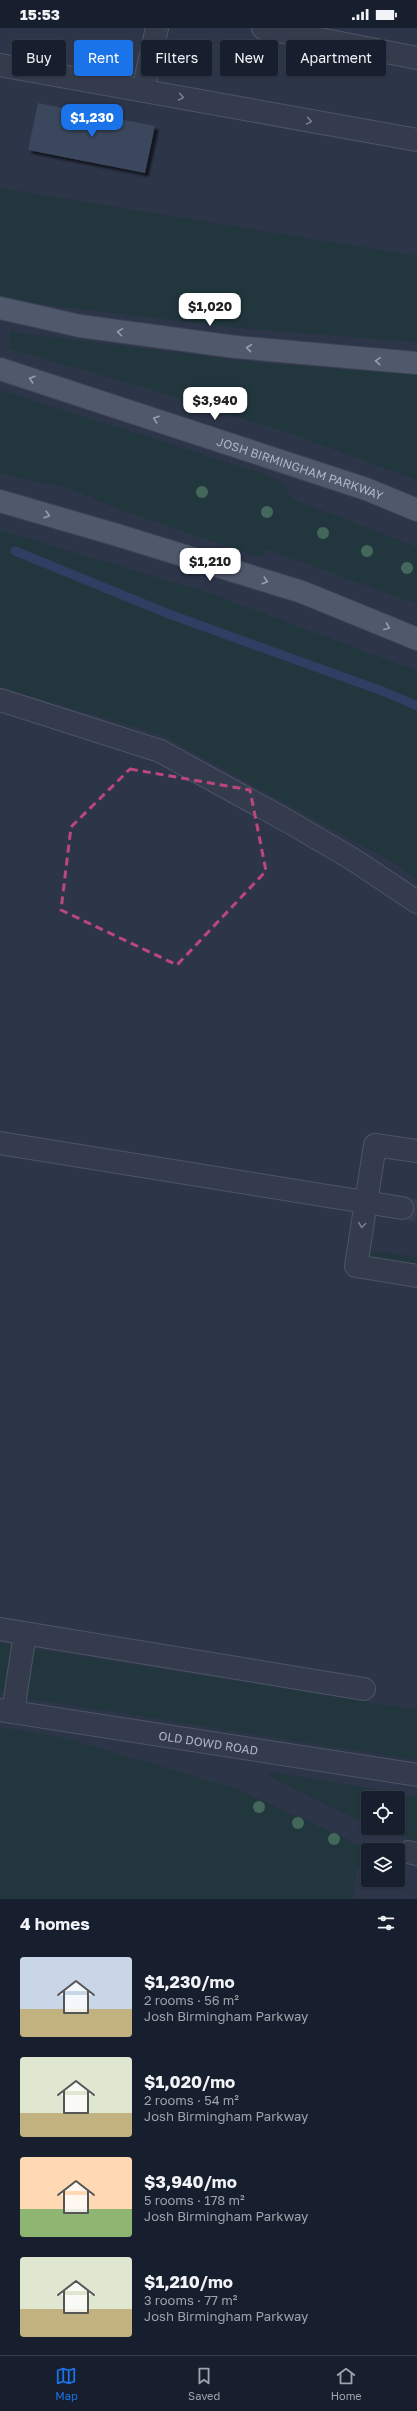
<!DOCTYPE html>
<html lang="en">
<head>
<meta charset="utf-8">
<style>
	:root { --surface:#171e2d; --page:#202735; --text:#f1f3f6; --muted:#9ea2aa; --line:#363c49; --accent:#1a73e8 }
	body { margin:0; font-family:"Golos Text",sans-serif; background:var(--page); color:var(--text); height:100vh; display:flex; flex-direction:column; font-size:15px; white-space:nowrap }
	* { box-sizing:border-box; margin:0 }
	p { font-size:13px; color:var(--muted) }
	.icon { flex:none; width:22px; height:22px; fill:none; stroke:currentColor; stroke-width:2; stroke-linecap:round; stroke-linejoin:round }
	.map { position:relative; height:1871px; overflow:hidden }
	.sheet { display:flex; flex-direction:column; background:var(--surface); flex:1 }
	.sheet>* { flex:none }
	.guide { position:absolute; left:12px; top:12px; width:393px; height:36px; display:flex; gap:8px }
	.buttons { position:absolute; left:361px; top:1763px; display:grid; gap:8px }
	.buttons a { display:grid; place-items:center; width:44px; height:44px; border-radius:4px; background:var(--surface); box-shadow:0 1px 3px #0004,0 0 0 1px var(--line); font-size:20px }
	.price { position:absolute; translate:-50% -34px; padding:0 9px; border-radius:8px; background:#fff; color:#222; font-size:13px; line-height:26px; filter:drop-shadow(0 1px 2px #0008) }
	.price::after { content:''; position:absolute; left:50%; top:24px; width:12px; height:9px; margin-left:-6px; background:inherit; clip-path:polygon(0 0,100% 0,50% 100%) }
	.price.on { background:var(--accent); color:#fff }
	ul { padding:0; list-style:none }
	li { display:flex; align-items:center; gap:12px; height:100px; padding:0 20px }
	li span { display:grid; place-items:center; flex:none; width:112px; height:80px; border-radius:4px; color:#555 }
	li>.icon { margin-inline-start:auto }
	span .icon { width:48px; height:48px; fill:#fffc; stroke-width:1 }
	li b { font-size:17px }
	h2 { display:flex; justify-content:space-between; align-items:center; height:48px; padding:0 20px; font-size:17px }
	.chip { padding:0 14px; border-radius:4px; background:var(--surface); box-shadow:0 1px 3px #0004,0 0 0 1px var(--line); font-size:14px; line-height:36px }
	.chip.on { background:var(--accent); color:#fff }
	.status { display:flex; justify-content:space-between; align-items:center; height:28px; padding:0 20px; background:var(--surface); direction:ltr }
	.status svg { height:11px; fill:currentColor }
	.menu { display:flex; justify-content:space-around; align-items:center; height:56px; border-top:1px solid var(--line); background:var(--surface); font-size:11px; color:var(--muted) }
	.menu a { display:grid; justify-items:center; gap:2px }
	.menu .on { color:var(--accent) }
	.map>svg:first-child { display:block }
</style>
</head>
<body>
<div class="status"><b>15:53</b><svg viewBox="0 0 49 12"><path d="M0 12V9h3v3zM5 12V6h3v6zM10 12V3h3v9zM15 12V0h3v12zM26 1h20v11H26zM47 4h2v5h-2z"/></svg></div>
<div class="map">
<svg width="417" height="1871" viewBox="0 0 417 1871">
	<defs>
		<filter id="shadow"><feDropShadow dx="3.5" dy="3.5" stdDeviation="1" flood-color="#0009"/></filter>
	</defs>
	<rect width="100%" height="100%" fill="#1f283c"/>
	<path fill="#2d3549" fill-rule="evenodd" d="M0,0H417V1871H0ZM368,1770H398V1800H368ZM368,1822H398V1852H368Z"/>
	<path fill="#21373d" d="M0,160L417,228V314L239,300L47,277L0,268Z
		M10,304L263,335L417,347V452L289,405L142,359L9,321Z
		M0,362L261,445C275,451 287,453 290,470L417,519V576L266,521L262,530L120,482L72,461L0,445Z
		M0,502L212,566L417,643V851L394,835L162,707L0,659Z
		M373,1223L417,1229V1237L374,1230L370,1227Z
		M0,1615L417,1682V1732L0,1666Z
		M0,1699L61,1709L237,1761L364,1819L367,1825L357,1842L353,1871H0Z
		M271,1744L417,1768V1813L374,1800H398V1770H368V1797L272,1750L268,1745Z"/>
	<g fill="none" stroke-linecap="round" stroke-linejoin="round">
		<path stroke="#2f3f63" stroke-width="9" d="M15,523L169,586L385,664L417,678"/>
	</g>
	<path fill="#3a465b" filter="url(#shadow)" d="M38,75L155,98L145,145L28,122Z"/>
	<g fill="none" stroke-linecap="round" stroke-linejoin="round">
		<path stroke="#343d51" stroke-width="22" stroke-dasharray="22 11" stroke-linecap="butt" d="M402,1180L417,1183"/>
		<g stroke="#4d5566" stroke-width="24">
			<g id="minor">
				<path d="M263,0L417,30"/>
				<path d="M0,37L417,112"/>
				<path d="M143,62L157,0"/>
				<path d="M0,672L160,723L291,795L354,832L417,874"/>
				<path d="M0,1115L402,1180"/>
				<path d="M417,1123L375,1117L356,1238L417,1248"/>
				<path d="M0,1601L364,1661"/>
				<path id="s1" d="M0,1682L417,1747"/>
				<path d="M13,1684L25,1605"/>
				<path d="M408,1824L417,1826"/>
			</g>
		</g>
		<g stroke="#3c4455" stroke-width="24">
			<g id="major">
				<path d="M0,280L80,298L236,319L417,335"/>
				<path id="s2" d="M0,341L366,461L417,482"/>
				<path d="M0,473L117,507L302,564L417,611"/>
			</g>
		</g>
		<use href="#minor" stroke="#333b4c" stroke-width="22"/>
		<use href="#major" stroke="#50596c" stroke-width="22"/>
	</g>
	<g fill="#44675b">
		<circle cx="202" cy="464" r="6"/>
		<circle cx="267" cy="484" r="6"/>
		<circle cx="323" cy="505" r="6"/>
		<circle cx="367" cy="523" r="6"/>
		<circle cx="407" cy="540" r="6"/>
		<circle cx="259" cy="1779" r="6"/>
		<circle cx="298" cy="1795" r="6"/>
		<circle cx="334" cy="1811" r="6"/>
	</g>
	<defs><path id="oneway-chevron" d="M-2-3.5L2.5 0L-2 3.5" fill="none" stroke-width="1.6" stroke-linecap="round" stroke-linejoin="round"/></defs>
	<g stroke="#767e90">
		<use href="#oneway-chevron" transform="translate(181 69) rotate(10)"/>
		<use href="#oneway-chevron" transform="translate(309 93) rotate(10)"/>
		<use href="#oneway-chevron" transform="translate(362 1197) rotate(98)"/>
	</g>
	<g stroke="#969eb1">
		<use href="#oneway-chevron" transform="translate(120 304) rotate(-172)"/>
		<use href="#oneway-chevron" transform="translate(249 320) rotate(-174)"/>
		<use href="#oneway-chevron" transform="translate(378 333) rotate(-176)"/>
		<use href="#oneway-chevron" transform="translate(32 351) rotate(-162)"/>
		<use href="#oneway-chevron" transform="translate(156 391) rotate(-161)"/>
		<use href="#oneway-chevron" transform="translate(47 487) rotate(16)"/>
		<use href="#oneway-chevron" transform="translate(265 553) rotate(17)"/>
		<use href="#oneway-chevron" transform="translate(387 599) rotate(22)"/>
	</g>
	<path fill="none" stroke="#bc477c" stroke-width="3" stroke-dasharray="8 5" stroke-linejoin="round" d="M130,741L250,762L266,843L177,937L61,882L71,799Z"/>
	<g text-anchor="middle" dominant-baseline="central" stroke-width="3" stroke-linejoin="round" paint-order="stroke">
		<g font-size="12" fill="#adb5c8" stroke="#182030">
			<text stroke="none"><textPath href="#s2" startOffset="316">JOSH BIRMINGHAM PARKWAY</textPath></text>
			<text stroke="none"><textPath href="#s1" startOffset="211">OLD DOWD ROAD</textPath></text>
		</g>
	</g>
</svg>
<div class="buttons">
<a><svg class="icon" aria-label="locate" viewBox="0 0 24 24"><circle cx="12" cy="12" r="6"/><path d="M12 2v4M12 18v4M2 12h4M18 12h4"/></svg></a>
<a><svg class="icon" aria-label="layers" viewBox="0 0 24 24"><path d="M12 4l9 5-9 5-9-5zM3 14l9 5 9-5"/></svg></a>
</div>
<b class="price on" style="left:92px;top:110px">$1,230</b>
<b class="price" style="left:210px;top:299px">$1,020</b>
<b class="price" style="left:215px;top:393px">$3,940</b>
<b class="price" style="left:210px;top:554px">$1,210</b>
<div class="guide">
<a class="chip">Buy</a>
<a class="chip on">Rent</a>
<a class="chip">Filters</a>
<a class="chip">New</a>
<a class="chip">Apartment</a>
</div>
</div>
<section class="sheet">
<h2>4 homes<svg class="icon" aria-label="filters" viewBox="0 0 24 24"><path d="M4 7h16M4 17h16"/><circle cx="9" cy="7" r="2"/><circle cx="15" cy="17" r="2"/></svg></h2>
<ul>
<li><span style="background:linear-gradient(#c9d6e8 65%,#c2b280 0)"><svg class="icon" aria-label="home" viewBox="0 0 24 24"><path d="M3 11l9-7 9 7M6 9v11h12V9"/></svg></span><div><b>$1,230/mo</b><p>2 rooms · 56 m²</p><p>Josh Birmingham Parkway</p></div></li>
<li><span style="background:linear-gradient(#dfe7d0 70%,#c2b280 0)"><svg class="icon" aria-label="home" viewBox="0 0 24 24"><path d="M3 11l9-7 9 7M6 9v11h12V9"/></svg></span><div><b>$1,020/mo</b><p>2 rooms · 54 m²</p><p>Josh Birmingham Parkway</p></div></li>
<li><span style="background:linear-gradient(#ffd9b3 65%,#8fb573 0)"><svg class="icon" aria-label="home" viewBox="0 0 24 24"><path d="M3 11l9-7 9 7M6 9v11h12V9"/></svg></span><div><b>$3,940/mo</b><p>5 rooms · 178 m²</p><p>Josh Birmingham Parkway</p></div></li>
<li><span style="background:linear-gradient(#dfe7d0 65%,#c2b280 0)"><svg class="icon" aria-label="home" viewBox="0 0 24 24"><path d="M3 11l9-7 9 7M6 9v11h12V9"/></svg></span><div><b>$1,210/mo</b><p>3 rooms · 77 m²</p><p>Josh Birmingham Parkway</p></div></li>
</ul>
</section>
<nav class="menu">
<a class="on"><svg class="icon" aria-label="map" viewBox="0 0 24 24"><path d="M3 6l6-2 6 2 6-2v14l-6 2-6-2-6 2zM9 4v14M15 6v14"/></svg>Map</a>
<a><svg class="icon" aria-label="saved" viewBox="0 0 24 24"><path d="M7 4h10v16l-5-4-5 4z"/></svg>Saved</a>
<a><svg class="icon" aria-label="home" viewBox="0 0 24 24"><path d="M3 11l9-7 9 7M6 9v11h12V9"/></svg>Home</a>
</nav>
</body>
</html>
